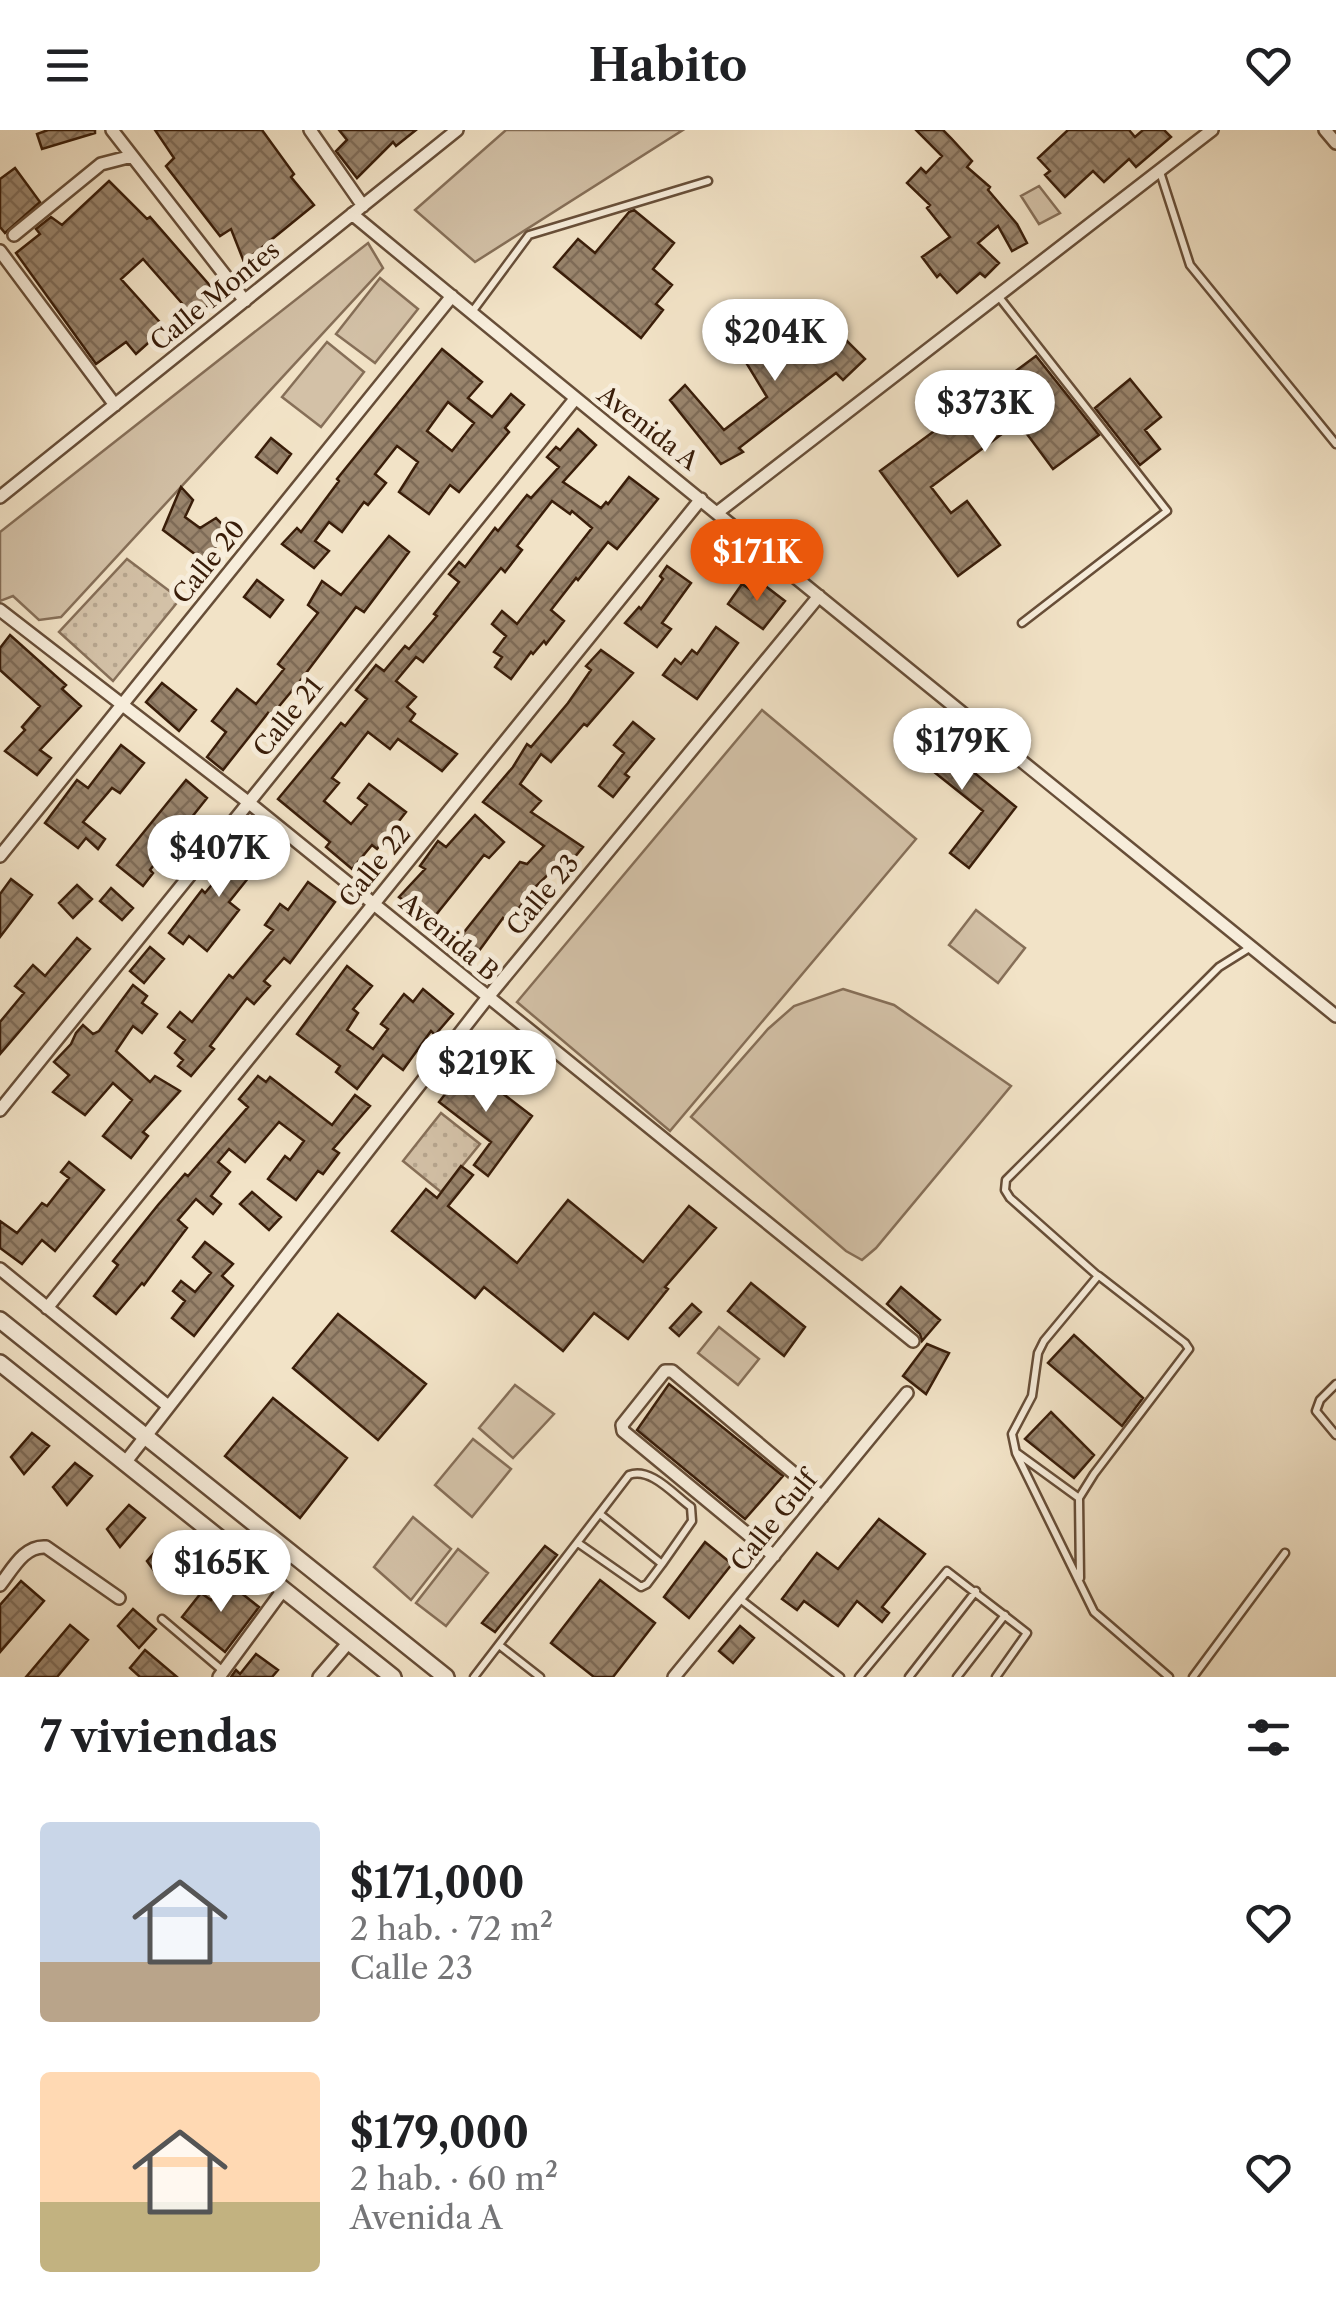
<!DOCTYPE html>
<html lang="es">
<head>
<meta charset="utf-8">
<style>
	:root { --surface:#fff; --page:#f2f2f2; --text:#202124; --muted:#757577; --accent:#ea580c }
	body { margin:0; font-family:"Libre Caslon Text",serif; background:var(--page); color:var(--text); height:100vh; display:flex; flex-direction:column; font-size:38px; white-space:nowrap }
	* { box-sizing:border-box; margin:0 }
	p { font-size:32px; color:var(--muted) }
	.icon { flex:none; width:55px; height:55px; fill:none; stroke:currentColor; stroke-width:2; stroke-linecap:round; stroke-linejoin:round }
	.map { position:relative; height:1547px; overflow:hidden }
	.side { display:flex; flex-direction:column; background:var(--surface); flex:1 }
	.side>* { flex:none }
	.price { position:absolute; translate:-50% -85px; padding:0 22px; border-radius:35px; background:#fff; color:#222; font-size:32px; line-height:65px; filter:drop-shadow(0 2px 5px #0008) }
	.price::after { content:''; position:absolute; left:50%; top:60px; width:30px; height:22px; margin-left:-15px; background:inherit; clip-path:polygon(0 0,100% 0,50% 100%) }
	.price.selected { background:var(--accent); color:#fff }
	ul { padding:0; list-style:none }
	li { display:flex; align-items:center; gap:30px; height:250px; padding:0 40px }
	li span { display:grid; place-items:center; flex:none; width:280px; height:200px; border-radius:10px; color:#555 }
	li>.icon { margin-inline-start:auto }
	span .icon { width:120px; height:120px; fill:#fffc; stroke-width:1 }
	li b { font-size:42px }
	h2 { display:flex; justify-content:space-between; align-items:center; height:120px; padding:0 40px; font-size:42px }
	header { display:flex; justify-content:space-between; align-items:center; height:130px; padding:0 40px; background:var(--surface); font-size:45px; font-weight:800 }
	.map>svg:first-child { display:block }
</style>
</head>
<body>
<header><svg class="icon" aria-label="menu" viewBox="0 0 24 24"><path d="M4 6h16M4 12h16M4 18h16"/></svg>Habito<svg class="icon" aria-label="heart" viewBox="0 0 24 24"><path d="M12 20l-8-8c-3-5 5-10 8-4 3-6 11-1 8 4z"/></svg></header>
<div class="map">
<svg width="1336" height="1547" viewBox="0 0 1336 1547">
	<defs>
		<pattern id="park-dots" width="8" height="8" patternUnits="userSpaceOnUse" patternTransform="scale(2.5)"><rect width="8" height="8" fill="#d3c1a7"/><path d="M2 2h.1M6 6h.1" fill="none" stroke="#b6a58e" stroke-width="1.8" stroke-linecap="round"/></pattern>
		<pattern id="building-cross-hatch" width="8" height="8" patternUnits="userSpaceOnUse" patternTransform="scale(2.5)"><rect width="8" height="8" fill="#99846c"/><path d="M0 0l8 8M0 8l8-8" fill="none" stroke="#7e6b57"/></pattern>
	</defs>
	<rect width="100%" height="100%" fill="#f2e3c7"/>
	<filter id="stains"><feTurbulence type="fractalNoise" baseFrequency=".002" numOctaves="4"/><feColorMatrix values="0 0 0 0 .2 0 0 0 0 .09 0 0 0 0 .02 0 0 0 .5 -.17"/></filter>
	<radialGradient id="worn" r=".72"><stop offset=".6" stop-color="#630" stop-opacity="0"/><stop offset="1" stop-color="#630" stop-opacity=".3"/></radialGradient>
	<path fill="#d3c1a7" stroke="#866f58" stroke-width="2.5" d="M506,0H683L475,132L415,80Z
		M1039,56L1060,83L1039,94L1021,66Z
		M368,113L383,138L61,487L39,490L13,466L0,471V402Z
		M380,148L418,179L375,233L336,204Z
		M327,212L364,242L321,297L282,267Z
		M762,580L916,709L670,1001L517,872Z
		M976,780L1025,818L998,853L949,815Z
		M843,859L894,875L1011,956L876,1118L862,1130L846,1121L691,987L768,899L794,876Z
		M719,1197L759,1229L738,1255L698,1223Z
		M515,1255L554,1284L513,1328L479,1298Z
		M473,1309L511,1339L472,1387L435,1355Z
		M413,1387L451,1419L411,1470L374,1437Z
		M458,1419L488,1443L446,1496L416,1473Z"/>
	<path fill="url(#park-dots)" stroke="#866f58" stroke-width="2.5" d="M127,429L180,469L113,551L59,502Z
		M441,983L480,1014L441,1062L403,1031Z"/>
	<path fill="url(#building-cross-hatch)" stroke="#391d09" stroke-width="2.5" fill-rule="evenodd" d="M48,0H95V3L42,19L37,4Z
		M155,0H262L294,44L291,47L314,75L244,132L231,99L220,106L166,36L174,28Z
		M339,0H416L396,16L393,12L357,48L336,21L347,10Z
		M916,0H943L951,8L972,31L967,37L990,57L988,60L1017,94L1027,113L1012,121L998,96L978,113L999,133L985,147L980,143L957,163L940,144L937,147L922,127L950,107L927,78L930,75L907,53L921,38L926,43L942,26Z
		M1068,0H1129L1135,7L1143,0H1164L1171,7L1136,37L1129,29L1104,52L1093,41L1065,67L1045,45L1050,41L1038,28Z
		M15,38L40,72L5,103L0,97V49Z
		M109,51L147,89L150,87L219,166L195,188L143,129L121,149L165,198L136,224L126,212L96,234L16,123L40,104L36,99L51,87L62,95Z
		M634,80L674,113L653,139L672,155L656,174L663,180L641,208L554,137L578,109L595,123L629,82Z
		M815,180L832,206L837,201L865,229L843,250L836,243L739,318L743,322L721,334L670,270L685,255L724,300L767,267L747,234Z
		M442,219L482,252L468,268L492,287L511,264L524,275L505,298L509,302L459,362L450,355L429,384L399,362L418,332L397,316L375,344L386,353L368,375L364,372L342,402L329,392L315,411L329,421L314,438L282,414L297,398L301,402L339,351L337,349ZM448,272L474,293L452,321L427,301Z
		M1036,226L1099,305L1053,339L1018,292L931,357L951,383L967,371L1000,415L958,446L880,341Z
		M1130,249L1161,287L1145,300L1160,319L1140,335L1095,278Z
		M578,299L596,315L563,352L601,378L606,372L608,374L629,347L658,369L617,419L608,412L578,450L576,448L551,480L564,491L546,514L544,511L533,524L531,522L511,549L495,537L502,527L494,522L506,506L492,494L502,481L517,494L592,398L572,381L570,384L552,371L517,416L522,420L505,442L501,438L423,532L416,527L396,551L416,567L407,577L415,584L410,591L457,624L442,641L398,609L390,619L368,602L332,648L339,653L324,671L351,694L367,675L358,668L369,654L406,682L377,719L372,715L352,739L326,717L330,712L278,669L341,593L345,596L367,569L356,560L376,535L384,541L405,516L409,519L437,486L434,484L459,452L449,444L459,432L465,437L495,398L498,401L527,365L531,368L559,337L547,327L556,317L560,320Z
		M271,308L291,324L277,343L256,327Z
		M181,357L193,370L185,387L200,398L216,388L229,401L204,431L163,400Z
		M389,406L409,422L364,482L356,477L300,551L271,586L268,583L223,640L207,627L226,602L212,591L237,559L256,574L284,539L278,534L318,483L308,475L322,451L341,465Z
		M667,436L691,453L662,493L671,499L657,517L625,493L639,477L641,479L663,449L660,446Z
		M257,450L283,470L270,487L244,467Z
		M759,451L785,471L763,499L728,474L742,454L751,460Z
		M716,497L738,513L697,569L663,545L675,529L681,534L692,520L697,524Z
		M10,505L66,555L62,559L81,576L40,620L51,628L37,645L5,621L25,600L22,597L40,576L0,540V518Z
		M601,520L633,543L587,596L584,594L551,632L541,624L520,654L541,671L531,682L583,717L569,734L563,730L532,760L508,793L503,788L476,825L457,811L520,732L527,734L544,716L483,672L513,637L527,614L531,617L568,573L591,540L586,536Z
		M162,553L196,580L179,601L146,572Z
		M633,592L654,609L625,644L629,647L613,667L599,656L624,623L614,615Z
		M915,594L1016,677L969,738L950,723L983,681L899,614Z
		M121,615L144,633L120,663L112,658L83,692L105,709L98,719L86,708L78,718L45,693L77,650L88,658Z
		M186,650L207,668L150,740L153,743L143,756L117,735Z
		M475,685L504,712L489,728L484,725L431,791L399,767L425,739L420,736L438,711L446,717Z
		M253,709L269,722L229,772L239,780L207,821L189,806L183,814L169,803L202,760L205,763L247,713L249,714Z
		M11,749L32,765L0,807V764Z
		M308,752L335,772L290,833L284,828L264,851L270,856L254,874L247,868L210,916L214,919L191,946L178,936L183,930L175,923L185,910L168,897L180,882L192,892L229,845L233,848L273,800L265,795L280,774L288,780Z
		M77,755L92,769L73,788L59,773Z
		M111,758L133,778L122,790L100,771Z
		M77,808L90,819L0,924V892L24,863L15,856L33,835L45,846Z
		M150,817L164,829L144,853L130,841Z
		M347,836L372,856L353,879L358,883L347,900L373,919L388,899L381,894L404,864L413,872L423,859L453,884L435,905L431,901L403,940L383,925L357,959L336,942L340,936L297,904Z
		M133,855L147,866L142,873L157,884L142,903L133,896L116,921L150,952L155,946L180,961L143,1002L148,1006L131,1028L103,1006L132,970L113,953L85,985L53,962L69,945L54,932L71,914L76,903L83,895L93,904L99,901Z
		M467,936L532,986L488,1046L474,1035L491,1012L439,972Z
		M258,946L266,952L270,947L332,995L355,965L370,976L333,1019L339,1023L323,1044L318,1041L296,1070L268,1049L285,1026L290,1030L304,1011L279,992L245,1032L229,1019L218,1032L230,1042L211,1066L221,1074L213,1084L196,1069L178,1090L187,1098L144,1155L142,1153L116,1184L94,1166L118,1135L113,1131L158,1075L185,1044L188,1046L248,977L239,969Z
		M69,1032L104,1060L55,1121L42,1110L22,1134L0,1118V1091L17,1103L42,1073L47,1076L69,1048L61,1042Z
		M461,1036L473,1045L448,1076L517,1133L568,1070L643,1132L689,1076L716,1098L665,1157L668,1159L628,1209L594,1183L563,1221L484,1157L475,1168L392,1101L426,1059L437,1068Z
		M252,1062L281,1087L269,1100L240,1074Z
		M205,1112L233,1134L222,1146L233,1156L194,1206L172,1188L185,1171L173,1161L181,1151L195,1162L211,1143L193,1127Z
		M751,1153L805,1197L784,1226L728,1181Z
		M901,1157L940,1190L922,1211L920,1204L887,1174Z
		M692,1174L701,1182L679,1206L670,1198Z
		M338,1184L426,1254L378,1310L293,1238Z
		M1074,1205L1143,1268L1122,1296L1048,1233Z
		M927,1214L949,1223L926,1264L903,1246Z
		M669,1254L783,1346L745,1389L637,1300Z
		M273,1268L347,1328L300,1388L225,1326Z
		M1051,1282L1094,1325L1074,1348L1025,1309Z
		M32,1303L49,1316L24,1344L11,1327Z
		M75,1333L92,1346L67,1375L53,1357Z
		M129,1375L145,1388L120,1417L107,1399Z
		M879,1389L925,1424L882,1477L889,1483L882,1492L857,1471L838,1496L804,1471L797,1480L782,1469L817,1423L838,1439Z
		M168,1407L185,1420L160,1449L147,1431Z
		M705,1412L732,1434L689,1488L664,1467Z
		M545,1416L557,1425L495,1502L482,1493Z
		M600,1450L655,1493L613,1547H594L551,1513Z
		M21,1451L44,1471L0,1522V1475Z
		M226,1451L259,1477L225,1522L182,1487L201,1463L211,1470Z
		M133,1479L156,1499L139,1518L118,1496Z
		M70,1495L88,1510L57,1547H26Z
		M740,1496L754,1508L733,1533L719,1521Z
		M145,1520L177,1547H140L130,1538Z
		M256,1524L278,1540L272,1547H231L236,1540L240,1544Z"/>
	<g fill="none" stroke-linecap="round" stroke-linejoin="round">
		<g stroke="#674e38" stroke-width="11">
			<path id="service" d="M1160,42L1190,135L1336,314
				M999,167L1167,381L1022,493
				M472,182L529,105L708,51
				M1336,1254L1320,1270L1316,1281L1336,1305
				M1017,1323L1079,1368
				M578,1413L641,1457L647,1454L662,1434
				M1080,1448L1079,1368L1094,1344L1189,1219L1185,1213L1099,1146
				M740,1469L840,1547
				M162,1489L223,1541
				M499,1515L540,1547
				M474,1547L629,1345C651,1337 673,1364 691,1377L692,1391L662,1434L600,1384
				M859,1547L947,1441L1027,1503L996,1547
				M909,1547L976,1461
				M957,1547L1005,1485
				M1169,1547L1094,1482L1016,1323L1012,1304L1032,1266L1038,1223L1044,1211L1098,1146L1010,1068L1005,1060L1006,1050L1219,837L1251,817
				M1193,1547L1285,1423"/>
		</g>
		<g stroke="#674e38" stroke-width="16">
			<path id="minor" d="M112,0L245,171
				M310,0L363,76
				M1325,0L1336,13
				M352,84C678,354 1007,619 1336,886
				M14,105L101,34L132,26
				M0,121L115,275
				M0,367L457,0
				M718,382L1212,0
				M0,480L248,672L913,1211
				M0,726L452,166
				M0,980L575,269
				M0,1139L168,1276
				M47,1178L701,369
				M124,1334L488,867L819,466
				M774,1426L623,1301L622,1295L665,1241H672L822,1367
				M0,1455C12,1440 24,1415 46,1417L119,1468
				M219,1547L283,1460
				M319,1547L349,1512
				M674,1547L907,1263"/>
		</g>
		<g stroke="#674e38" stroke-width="20">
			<path id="tertiary" d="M0,1190L446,1547
				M0,1233L393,1547"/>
		</g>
		<use href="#service" stroke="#f7eddb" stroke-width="6"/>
		<use href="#minor" stroke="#f7eddb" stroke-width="11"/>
		<use href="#tertiary" stroke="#f7eddb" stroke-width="15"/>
	</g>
	<g text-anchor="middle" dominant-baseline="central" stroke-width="10" stroke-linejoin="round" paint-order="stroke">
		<g font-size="25" fill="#391d09" stroke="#f7eddb">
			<text transform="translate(215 166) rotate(-39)">Calle Montes</text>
			<text transform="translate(648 298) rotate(38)">Avenida A</text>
			<text transform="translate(209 432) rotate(-51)">Calle 20</text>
			<text transform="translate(288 587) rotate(-51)">Calle 21</text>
			<text transform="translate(375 736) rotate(-51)">Calle 22</text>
			<text transform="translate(543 765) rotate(-50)">Calle 23</text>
			<text transform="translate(449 807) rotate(40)">Avenida B</text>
			<text transform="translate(774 1391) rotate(-51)">Calle Gulf</text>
		</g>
	</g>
	<rect width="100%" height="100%" filter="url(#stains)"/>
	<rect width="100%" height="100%" fill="url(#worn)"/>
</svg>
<b class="price" style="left:775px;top:254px">$204K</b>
<b class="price" style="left:985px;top:325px">$373K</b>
<b class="price selected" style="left:757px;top:474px">$171K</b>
<b class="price" style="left:962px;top:663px">$179K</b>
<b class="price" style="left:219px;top:770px">$407K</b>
<b class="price" style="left:486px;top:985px">$219K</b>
<b class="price" style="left:221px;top:1485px">$165K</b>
</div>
<section class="side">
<h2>7 viviendas<svg class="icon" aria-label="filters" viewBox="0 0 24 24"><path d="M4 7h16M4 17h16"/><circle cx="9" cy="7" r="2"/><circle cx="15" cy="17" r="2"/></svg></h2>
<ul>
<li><span style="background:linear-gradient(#c9d6e8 70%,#b9a48a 0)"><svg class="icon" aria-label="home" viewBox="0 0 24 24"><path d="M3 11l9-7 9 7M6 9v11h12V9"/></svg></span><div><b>$171,000</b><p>2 hab. · 72 m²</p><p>Calle 23</p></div><svg class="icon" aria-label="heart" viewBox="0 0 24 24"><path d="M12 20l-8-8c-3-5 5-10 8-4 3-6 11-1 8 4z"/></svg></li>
<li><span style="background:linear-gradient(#ffd9b3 65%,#c2b280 0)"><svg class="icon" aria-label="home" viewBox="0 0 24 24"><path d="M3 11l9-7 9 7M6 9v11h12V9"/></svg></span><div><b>$179,000</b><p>2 hab. · 60 m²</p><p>Avenida A</p></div><svg class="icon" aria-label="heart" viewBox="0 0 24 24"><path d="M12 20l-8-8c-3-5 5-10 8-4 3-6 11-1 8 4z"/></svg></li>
</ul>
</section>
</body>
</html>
